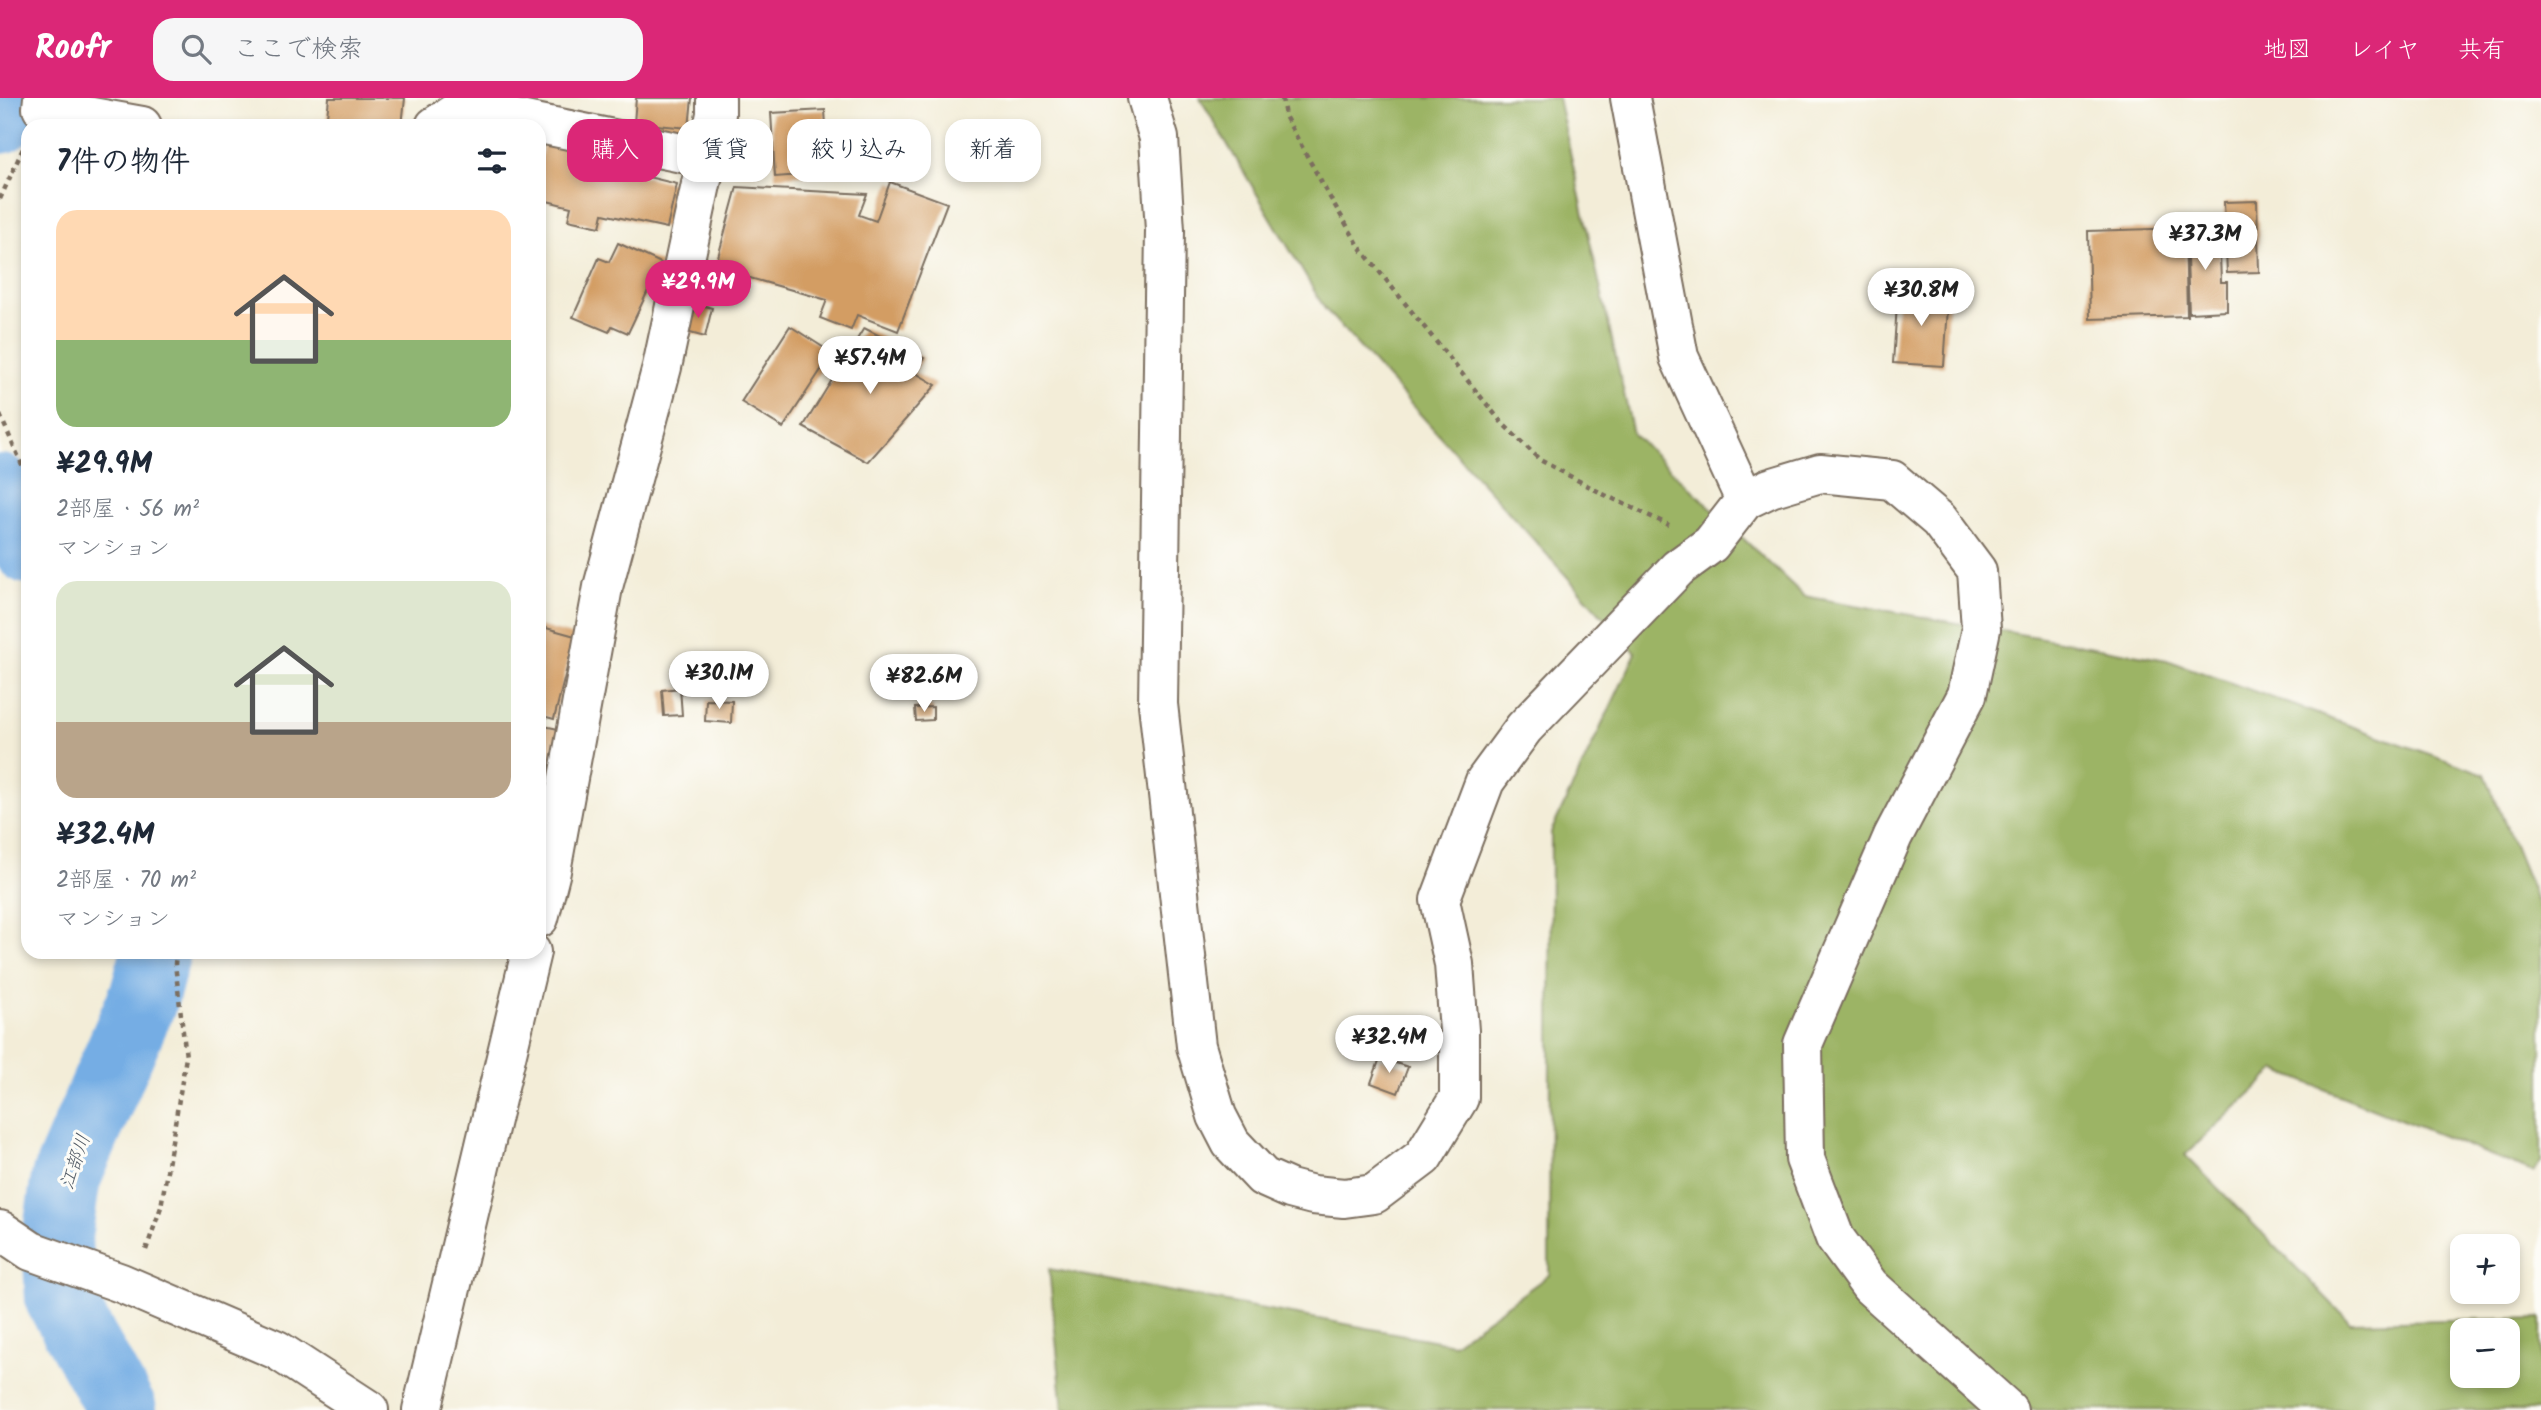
<!DOCTYPE html>
<html lang="ja">
<head>
<meta charset="utf-8">
<style>
	:root { --surface:#fff; --page:#f6f6f7; --text:#1f2937; --muted:#747a83; --accent:#db2777 }
	body { margin:0; font-family:Kalam,"Klee One",sans-serif; background:var(--page); color:var(--text); height:100vh; display:flex; flex-direction:column; font-size:26px; white-space:nowrap }
	* { box-sizing:border-box; margin:0 }
	p { font-size:23px; color:var(--muted) }
	.icon { flex:none; width:38px; height:38px; fill:none; stroke:currentColor; stroke-width:2; stroke-linecap:round; stroke-linejoin:round }
	.map { position:relative; flex:1; overflow:hidden }
	.details { position:absolute; left:21px; top:21px; width:525px; height:840px; display:flex; flex-direction:column; background:var(--surface); border-radius:21px; box-shadow:0 4px 10px #0003 }
	.details>* { flex:none }
	.banner { position:absolute; left:567px; top:21px; width:665px; height:63px; display:flex; gap:14px }
	.controls { position:absolute; left:2450px; top:1136px; display:grid; gap:14px }
	.controls a { display:grid; place-items:center; width:70px; height:70px; border-radius:14px; background:var(--surface); box-shadow:0 4px 10px #0003; font-size:35px }
	.price { position:absolute; translate:-50% -60px; padding:0 16px; border-radius:24px; background:#fff; color:#222; font-size:23px; line-height:46px; filter:drop-shadow(0 2px 4px #0008) }
	.price::after { content:''; position:absolute; left:50%; top:42px; width:21px; height:16px; margin-left:-10px; background:inherit; clip-path:polygon(0 0,100% 0,50% 100%) }
	.price.current { background:var(--accent); color:#fff }
	ul { padding:0; list-style:none }
	li { display:grid; align-content:center; gap:14px; height:371px; padding:0 35px }
	li span { display:grid; place-items:center; height:217px; border-radius:21px; color:#555 }
	li>.icon { margin-inline-start:auto }
	span .icon { width:126px; height:126px; fill:#fffc; stroke-width:1 }
	li b { font-size:30px }
	h2 { display:flex; justify-content:space-between; align-items:center; height:84px; padding:0 35px; font-size:30px }
	.pill { padding:0 24px; border-radius:21px; background:var(--surface); box-shadow:0 4px 10px #0003; font-size:24px; line-height:63px }
	.pill.current { background:var(--accent); color:#fff }
	header { display:flex; align-items:center; gap:42px; box-sizing:border-box; height:98px; padding:0 35px; background:var(--accent); color:#fff }
	header strong { font-size:33px }
	nav { display:flex; gap:38px; margin-inline-start:auto; font-size:24px }
	.search { width:490px; height:63px; background:var(--page); display:flex; align-items:center; gap:18px; box-sizing:border-box; padding:0 24px; border-radius:21px; color:var(--muted); font-size:26px }
	.map>svg:first-child { display:block }
</style>
</head>
<body>
<header>
<strong>Roofr</strong>
<div class="search"><svg class="icon" aria-label="search" viewBox="0 0 24 24"><circle cx="10" cy="10" r="6"/><path d="M15 15l6 6"/></svg>ここで検索</div>
<nav><a>地図</a><a>レイヤ</a><a>共有</a></nav>
</header>
<div class="map">
<svg width="2541" height="1312" viewBox="0 0 2541 1312">
	<rect width="100%" height="100%" fill="#fdfcf7"/>
	<filter id="ink" filterUnits="userSpaceOnUse"><feTurbulence type="fractalNoise" baseFrequency=".0143" numOctaves="2"/><feDisplacementMap in="SourceGraphic" scale="14" xChannelSelector="R" yChannelSelector="G"/><feConvolveMatrix kernelMatrix="1 2 1 2 8 2 1 2 1" color-interpolation-filters="sRGB"/></filter>
	<filter id="wash" filterUnits="userSpaceOnUse"><feTurbulence type="fractalNoise" baseFrequency=".00686" numOctaves="4" result="noise"/><feDisplacementMap in="SourceGraphic" scale="28" xChannelSelector="R" yChannelSelector="G"/><feGaussianBlur stdDeviation="1.57" result="paint"/><feColorMatrix in="noise" values="0 0 0 0 0 0 0 0 0 0 0 0 0 0 0 0 0 1.4 0 .05"/><feComposite in="paint" operator="in"/></filter>
	<g filter="url(#wash)">
		<rect width="100%" height="100%" fill="#f3edd8"/>
		<path fill="#9cb465" stroke="#6c6f42" stroke-width="2" fill-rule="evenodd" d="M1200,0H1558L1633,336L1804,498L2167,562L2485,676L2541,814V1064L2533,1074L2276,972L2185,1057L2350,1224L2541,1220V1312H1063L1049,1171L1453,1246L1549,1177L1551,734L1636,555L1325,211ZM2462,1232H2508V1278H2462Z"/>
		<g fill="none" stroke-linecap="round" stroke-linejoin="round">
			<path stroke="#74ade4" stroke-width="70" d="M0,21L8,0
				M0,391L28,451
				M122,1312L60,1201L57,1138L66,1080L144,898L156,854"/>
		</g>
		<g id="blocks">
			<path fill="#d39d64" d="M329,0H405L402,28H326Z
				M636,0H692L689,30L634,25Z
				M825,12L829,75L775,79L771,15Z
				M545,39L639,60L636,76L677,86L667,130L603,116L600,129L568,122L571,109L539,101V66Z
				M727,57H758L757,76L727,75Z
				M890,84L947,105L898,233L857,217L851,232L820,220L827,202L715,170L737,89L867,96L859,117L876,123Z
				M2257,103L2259,174L2227,175L2224,104Z
				M2185,130L2187,218L2090,221L2088,133Z
				M2219,130L2221,184H2227V213L2189,215L2186,131Z
				M618,145L661,165L628,235L612,228L609,234L573,219L599,160L609,164Z
				M1898,192L1949,195L1944,268L1893,265Z
				M690,204L712,210L705,239L683,233Z
				M790,228L832,255L783,330L741,304Z
				M864,230L924,260L914,274L936,287L868,364L803,329Z
				M539,528L575,538L554,621L539,617Z
				M714,571L734,573L732,594L711,592Z
				M680,590L682,617L664,618L662,592Z
				M706,602L732,603L731,625L705,623Z
				M933,609V622L916,623L915,610Z
				M539,627L563,632L555,676L539,674Z
				M1380,960L1408,969L1398,995L1371,985Z"/>
		</g>
	</g>
	<g filter="url(#ink)">
		<use href="#blocks" fill-opacity="0" stroke="#7b6e5f" stroke-width="2"/>
		<g fill="none" stroke-linecap="round" stroke-linejoin="round">
			<g stroke="#7b6e5f" stroke-width="42">
				<path id="minor" d="M43,0L42,10L142,28
					M1147,0L1159,40L1165,132L1158,606L1196,948L1217,1018L1231,1045L1263,1079L1290,1091L1313,1097L1344,1100L1374,1096L1423,1059L1459,1000V933L1454,866L1440,802L1485,683L1524,630L1678,470L1711,446L1745,402L1770,390L1820,375L1892,382L1939,422L1977,473L1981,531L1967,597L1893,738L1803,946L1805,1061L1835,1140L1870,1188L2008,1312
					M1630,0L1679,259L1745,402
					M435,28L462,10L706,60
					M539,820L551,773L603,489L662,269L716,16V0
					M0,1132L31,1153L121,1185L277,1252L369,1312
					M422,1312L531,854"/>
			</g>
			<path stroke="#7b6e5f" stroke-width="4.5" stroke-dasharray="5 5" stroke-linecap="butt" d="M1282,0L1285,18L1328,96L1361,151L1502,325L1540,362L1605,397L1669,427
				M0,101L26,44
				M0,317L28,380
				M146,1152L161,1109L186,959L175,866L176,854"/>
			<use href="#minor" stroke="#fff" stroke-width="38"/>
		</g>
	</g>
	<g text-anchor="middle" dominant-baseline="central" stroke-width="6" stroke-linejoin="round" paint-order="stroke">
		<g font-size="19" font-style="italic" fill="#4f5863" stroke="#fdfcf7">
			<text transform="translate(76 1064) rotate(-71)">江部川</text>
		</g>
	</g>
</svg>
<div class="controls">
<a>+</a>
<a>−</a>
</div>
<b class="price" style="left:2205px;top:174px">¥37.3M</b>
<b class="price current" style="left:698px;top:222px">¥29.9M</b>
<b class="price" style="left:1921px;top:230px">¥30.8M</b>
<b class="price" style="left:870px;top:298px">¥57.4M</b>
<b class="price" style="left:719px;top:613px">¥30.1M</b>
<b class="price" style="left:924px;top:616px">¥82.6M</b>
<b class="price" style="left:1389px;top:977px">¥32.4M</b>
<div class="banner">
<a class="pill current">購入</a>
<a class="pill">賃貸</a>
<a class="pill">絞り込み</a>
<a class="pill">新着</a>
</div>
<section class="details">
<h2>7件の物件<svg class="icon" aria-label="filters" viewBox="0 0 24 24"><path d="M4 7h16M4 17h16"/><circle cx="9" cy="7" r="2"/><circle cx="15" cy="17" r="2"/></svg></h2>
<ul>
<li><span style="background:linear-gradient(#ffd9b3 60%,#8fb573 0)"><svg class="icon" aria-label="home" viewBox="0 0 24 24"><path d="M3 11l9-7 9 7M6 9v11h12V9"/></svg></span><div><b>¥29.9M</b><p>2部屋 · 56 m²</p><p>マンション</p></div></li>
<li><span style="background:linear-gradient(#dfe7d0 65%,#b9a48a 0)"><svg class="icon" aria-label="home" viewBox="0 0 24 24"><path d="M3 11l9-7 9 7M6 9v11h12V9"/></svg></span><div><b>¥32.4M</b><p>2部屋 · 70 m²</p><p>マンション</p></div></li>
</ul>
</section>
</div>
</body>
</html>
